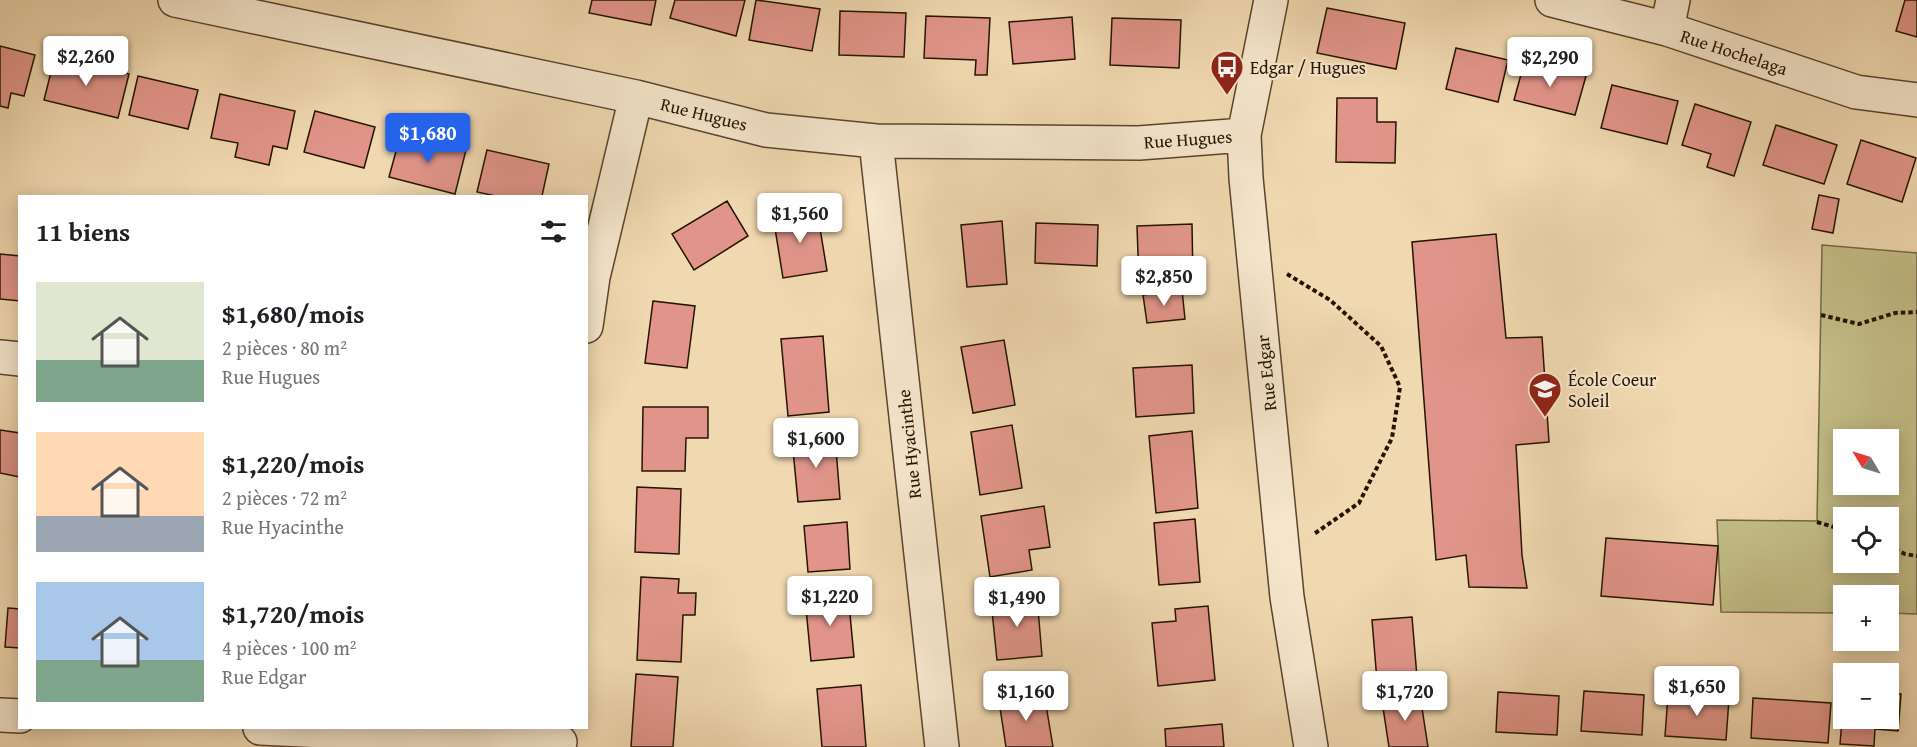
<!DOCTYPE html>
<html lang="fr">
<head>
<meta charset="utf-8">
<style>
	:root { --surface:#fff; --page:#f2f2f2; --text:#202124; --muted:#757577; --accent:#2563eb }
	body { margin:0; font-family:"Gentium Book Plus",serif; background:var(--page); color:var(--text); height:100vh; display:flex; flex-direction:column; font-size:22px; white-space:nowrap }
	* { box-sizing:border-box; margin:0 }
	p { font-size:20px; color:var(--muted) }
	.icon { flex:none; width:33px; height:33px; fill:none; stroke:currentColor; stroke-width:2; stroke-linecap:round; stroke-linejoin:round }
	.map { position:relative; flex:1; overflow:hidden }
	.drawer { position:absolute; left:18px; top:195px; width:570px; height:534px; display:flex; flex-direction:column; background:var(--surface); border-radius:0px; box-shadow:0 3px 15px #0003 }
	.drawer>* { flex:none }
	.needle { width:39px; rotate:308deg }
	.fabs { position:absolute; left:1833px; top:429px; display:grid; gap:12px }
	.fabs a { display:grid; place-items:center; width:66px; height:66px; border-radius:0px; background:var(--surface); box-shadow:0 3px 15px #0003; font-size:30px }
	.price { position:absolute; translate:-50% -51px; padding:0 14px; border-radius:6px; background:#fff; color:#222; font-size:20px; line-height:39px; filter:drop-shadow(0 2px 3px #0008) }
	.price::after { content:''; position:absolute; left:50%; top:36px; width:18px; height:14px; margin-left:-9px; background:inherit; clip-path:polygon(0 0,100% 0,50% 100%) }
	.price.selected { background:var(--accent); color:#fff }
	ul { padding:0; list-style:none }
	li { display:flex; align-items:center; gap:18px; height:150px; padding:0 18px }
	li span { display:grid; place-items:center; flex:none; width:168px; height:120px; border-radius:0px; color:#555 }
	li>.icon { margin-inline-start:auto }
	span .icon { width:72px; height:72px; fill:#fffc; stroke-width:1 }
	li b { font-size:26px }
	h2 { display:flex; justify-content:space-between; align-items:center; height:72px; padding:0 18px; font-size:26px }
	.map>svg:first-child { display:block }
</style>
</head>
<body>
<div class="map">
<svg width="1917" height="747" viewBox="0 0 1917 747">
	<rect width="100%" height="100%" fill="#f0d8b0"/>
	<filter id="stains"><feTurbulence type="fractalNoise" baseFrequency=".00333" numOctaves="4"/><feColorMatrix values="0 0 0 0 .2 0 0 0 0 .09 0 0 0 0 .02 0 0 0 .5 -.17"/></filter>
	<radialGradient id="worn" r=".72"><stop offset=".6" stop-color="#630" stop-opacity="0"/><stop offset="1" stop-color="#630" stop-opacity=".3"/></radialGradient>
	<path fill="#c2bc86" stroke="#746843" stroke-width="1.5" fill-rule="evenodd" d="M1822,245L1917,253V614L1889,613L1888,596H1844L1843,613L1721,612L1717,520L1817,521ZM1844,440H1888V484H1844ZM1844,518H1888V562H1844Z"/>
	<path fill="#e1958a" stroke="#261400" stroke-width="1.5" d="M592,0H656L651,25L589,13Z
		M675,0H745L736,36L670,18Z
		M756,0L820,9L812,51L749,40Z
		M1905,0H1917V37L1896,31Z
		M1327,8L1405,23L1396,69L1317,53Z
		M840,11L906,13L904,57L839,55Z
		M926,16L990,18L987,75H975L976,60L924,58Z
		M1072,17L1075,59L1013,64L1009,22Z
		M1112,18L1181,20L1179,68L1110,65Z
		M0,46L35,55L24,96L11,93L8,108L0,106Z
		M1456,48L1508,60L1498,102L1446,89Z
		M55,56L129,74L118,118L44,100Z
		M1525,60L1586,76L1575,115L1514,100Z
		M138,76L198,90L188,129L129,115Z
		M1612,85L1678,101L1667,144L1601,128Z
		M220,94L295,111L287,149L273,146L269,165L235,157L238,143L211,138Z
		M1337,98H1377V122H1396L1395,163L1336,162Z
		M1695,104L1751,122L1734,176L1707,167L1711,154L1682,145Z
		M315,111L375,127L364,168L304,152Z
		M1776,125L1837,145L1824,184L1763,165Z
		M401,133L466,150L455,194L389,177Z
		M1861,140L1916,158L1902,202L1847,184Z
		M487,150L549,164L542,196H496L477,192Z
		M1819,195L1839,199L1833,233L1812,229Z
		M727,201L748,236L694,270L672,234Z
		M817,210L827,271L783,278L773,216Z
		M1002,221L1007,284L967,287L961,225Z
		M1036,223L1098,225L1097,266L1035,263Z
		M1192,224L1193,280L1139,283L1137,226Z
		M1496,234L1506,338L1542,337L1549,442L1516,445L1522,555L1527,588L1469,587L1466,555L1436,560L1412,242Z
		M0,254L20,256V301L0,299Z
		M1182,290L1185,319L1147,323L1143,295Z
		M653,301L695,306L687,368L645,363Z
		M823,336L829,412L788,416L781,339Z
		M1004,340L1015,405L973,413L961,347Z
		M1192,365L1194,413L1136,417L1133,368Z
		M643,407H708V438H686L685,471H642Z
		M1012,425L1022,488L980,495L971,432Z
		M0,430L20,433V477L0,473Z
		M1192,431L1198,508L1156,513L1149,436Z
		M835,436L840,499L798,502L792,440Z
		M637,487L681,489L679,554L635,552Z
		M1044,506L1050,547L1029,550L1032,570L990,577L981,516Z
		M1195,519L1200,582L1159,585L1154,523Z
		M847,522L850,569L808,572L804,526Z
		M1606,538L1718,546L1713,605L1601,596Z
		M641,577L679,579L678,593H696L695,615H683L681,662L637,660Z
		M848,593L854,657L811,661L805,598Z
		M1037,597L1042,656L997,660L991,601Z
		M1208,606L1215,680L1158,686L1152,623L1176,621L1175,609Z
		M8,608L20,609V648L5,647Z
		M1412,617L1417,677L1377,681L1372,620Z
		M636,674L678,677L673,747H631Z
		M861,685L866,747H822L817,689Z
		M1584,691L1644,695L1642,735L1581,731Z
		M1498,692L1559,696L1557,735L1496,732Z
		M1044,693L1053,747H1006L999,701Z
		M1888,693L1901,694L1898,731L1875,729L1874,746L1840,744L1844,696V718H1888Z
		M1420,695L1428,747H1389L1382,701Z
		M1668,695L1729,699L1726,740L1665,736Z
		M1753,698L1831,703L1828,743L1751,738Z
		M1222,724L1224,747H1166L1165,729Z"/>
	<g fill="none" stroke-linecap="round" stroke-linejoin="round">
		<g stroke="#58452c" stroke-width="36">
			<path id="street" d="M175,0L636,97L766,130L876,141L1139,143L1244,135
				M1271,0L1244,135L1246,178L1287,597L1311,747
				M1552,0L1667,29L1856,92L1917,100
				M1667,29L1673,0
				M876,141L942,747
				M586,326L593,277L636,97
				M0,357L20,359
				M0,715L20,716
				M260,728L560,742"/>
		</g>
		<path stroke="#261400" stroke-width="4" stroke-dasharray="4.5 3" stroke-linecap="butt" d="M1287,274L1330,300L1381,346L1400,387L1392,438L1359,503L1314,534
			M1821,315L1859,324L1895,313L1917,312
			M1817,522L1837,528H1844
			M1888,546L1905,554L1917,556"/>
		<use href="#street" stroke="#f5e6cc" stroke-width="33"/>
	</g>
	<defs>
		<g id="bus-pin" transform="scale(1.725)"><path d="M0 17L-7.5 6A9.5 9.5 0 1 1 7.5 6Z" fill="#8f2418" stroke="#f5e6cc"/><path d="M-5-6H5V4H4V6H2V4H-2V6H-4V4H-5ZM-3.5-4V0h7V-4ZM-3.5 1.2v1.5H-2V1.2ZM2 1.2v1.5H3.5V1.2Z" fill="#fff"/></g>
		<g id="school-pin" transform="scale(1.725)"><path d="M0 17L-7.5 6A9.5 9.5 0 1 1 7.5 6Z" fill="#8f2418" stroke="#f5e6cc"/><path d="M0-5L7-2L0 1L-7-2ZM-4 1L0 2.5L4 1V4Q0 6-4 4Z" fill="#fff"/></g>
	</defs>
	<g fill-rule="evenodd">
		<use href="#bus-pin" x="1227" y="67"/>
		<use href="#school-pin" x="1545" y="389"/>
	</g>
	<g text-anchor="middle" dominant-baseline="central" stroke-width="4.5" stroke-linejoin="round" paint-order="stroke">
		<g font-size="18" fill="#261400" stroke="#f5e6cc">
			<text transform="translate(1734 52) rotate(18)">Rue Hochelaga</text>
			<text transform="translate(704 114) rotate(14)">Rue Hugues</text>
			<text transform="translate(1188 139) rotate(-4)">Rue Hugues</text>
			<text transform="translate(1266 373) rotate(-96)">Rue Edgar</text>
			<text transform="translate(909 444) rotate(-96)">Rue Hyacinthe</text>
		</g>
		<g font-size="18" fill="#261400" stroke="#f5e6cc" text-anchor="start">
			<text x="1250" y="67">Edgar / Hugues</text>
			<text x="1568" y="379">École Coeur<tspan x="1568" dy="21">Soleil</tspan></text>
		</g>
	</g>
	<rect width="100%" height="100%" filter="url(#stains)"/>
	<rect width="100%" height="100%" fill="url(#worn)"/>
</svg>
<div class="fabs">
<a><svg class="needle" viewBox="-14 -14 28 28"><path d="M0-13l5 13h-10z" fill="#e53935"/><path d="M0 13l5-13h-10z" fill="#757577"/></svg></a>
<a><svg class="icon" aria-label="locate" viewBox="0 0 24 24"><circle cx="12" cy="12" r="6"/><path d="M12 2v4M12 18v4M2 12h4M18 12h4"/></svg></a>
<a>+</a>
<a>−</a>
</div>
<b class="price" style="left:86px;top:87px">$2,260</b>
<b class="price" style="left:1550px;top:88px">$2,290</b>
<b class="price selected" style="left:428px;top:164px">$1,680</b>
<b class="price" style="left:800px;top:244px">$1,560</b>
<b class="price" style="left:1164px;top:307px">$2,850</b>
<b class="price" style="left:816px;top:469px">$1,600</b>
<b class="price" style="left:830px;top:627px">$1,220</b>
<b class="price" style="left:1017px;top:628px">$1,490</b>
<b class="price" style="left:1697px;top:717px">$1,650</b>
<b class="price" style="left:1026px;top:722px">$1,160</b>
<b class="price" style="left:1405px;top:722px">$1,720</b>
<section class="drawer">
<h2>11 biens<svg class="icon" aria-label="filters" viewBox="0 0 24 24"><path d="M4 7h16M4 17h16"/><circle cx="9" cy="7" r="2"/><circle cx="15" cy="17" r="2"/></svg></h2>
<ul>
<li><span style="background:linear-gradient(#dfe7d0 65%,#7fa58c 0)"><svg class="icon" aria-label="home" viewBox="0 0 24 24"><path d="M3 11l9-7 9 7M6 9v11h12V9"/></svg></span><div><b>$1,680/mois</b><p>2 pièces · 80 m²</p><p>Rue Hugues</p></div></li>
<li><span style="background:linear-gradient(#ffd9b3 70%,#9aa5b1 0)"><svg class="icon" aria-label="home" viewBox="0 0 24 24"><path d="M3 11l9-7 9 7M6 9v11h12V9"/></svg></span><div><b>$1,220/mois</b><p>2 pièces · 72 m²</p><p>Rue Hyacinthe</p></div></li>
<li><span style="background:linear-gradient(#a9c7e8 65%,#7fa58c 0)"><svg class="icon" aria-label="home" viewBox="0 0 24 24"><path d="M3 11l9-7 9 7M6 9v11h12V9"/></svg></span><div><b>$1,720/mois</b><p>4 pièces · 100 m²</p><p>Rue Edgar</p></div></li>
</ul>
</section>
</div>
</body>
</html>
